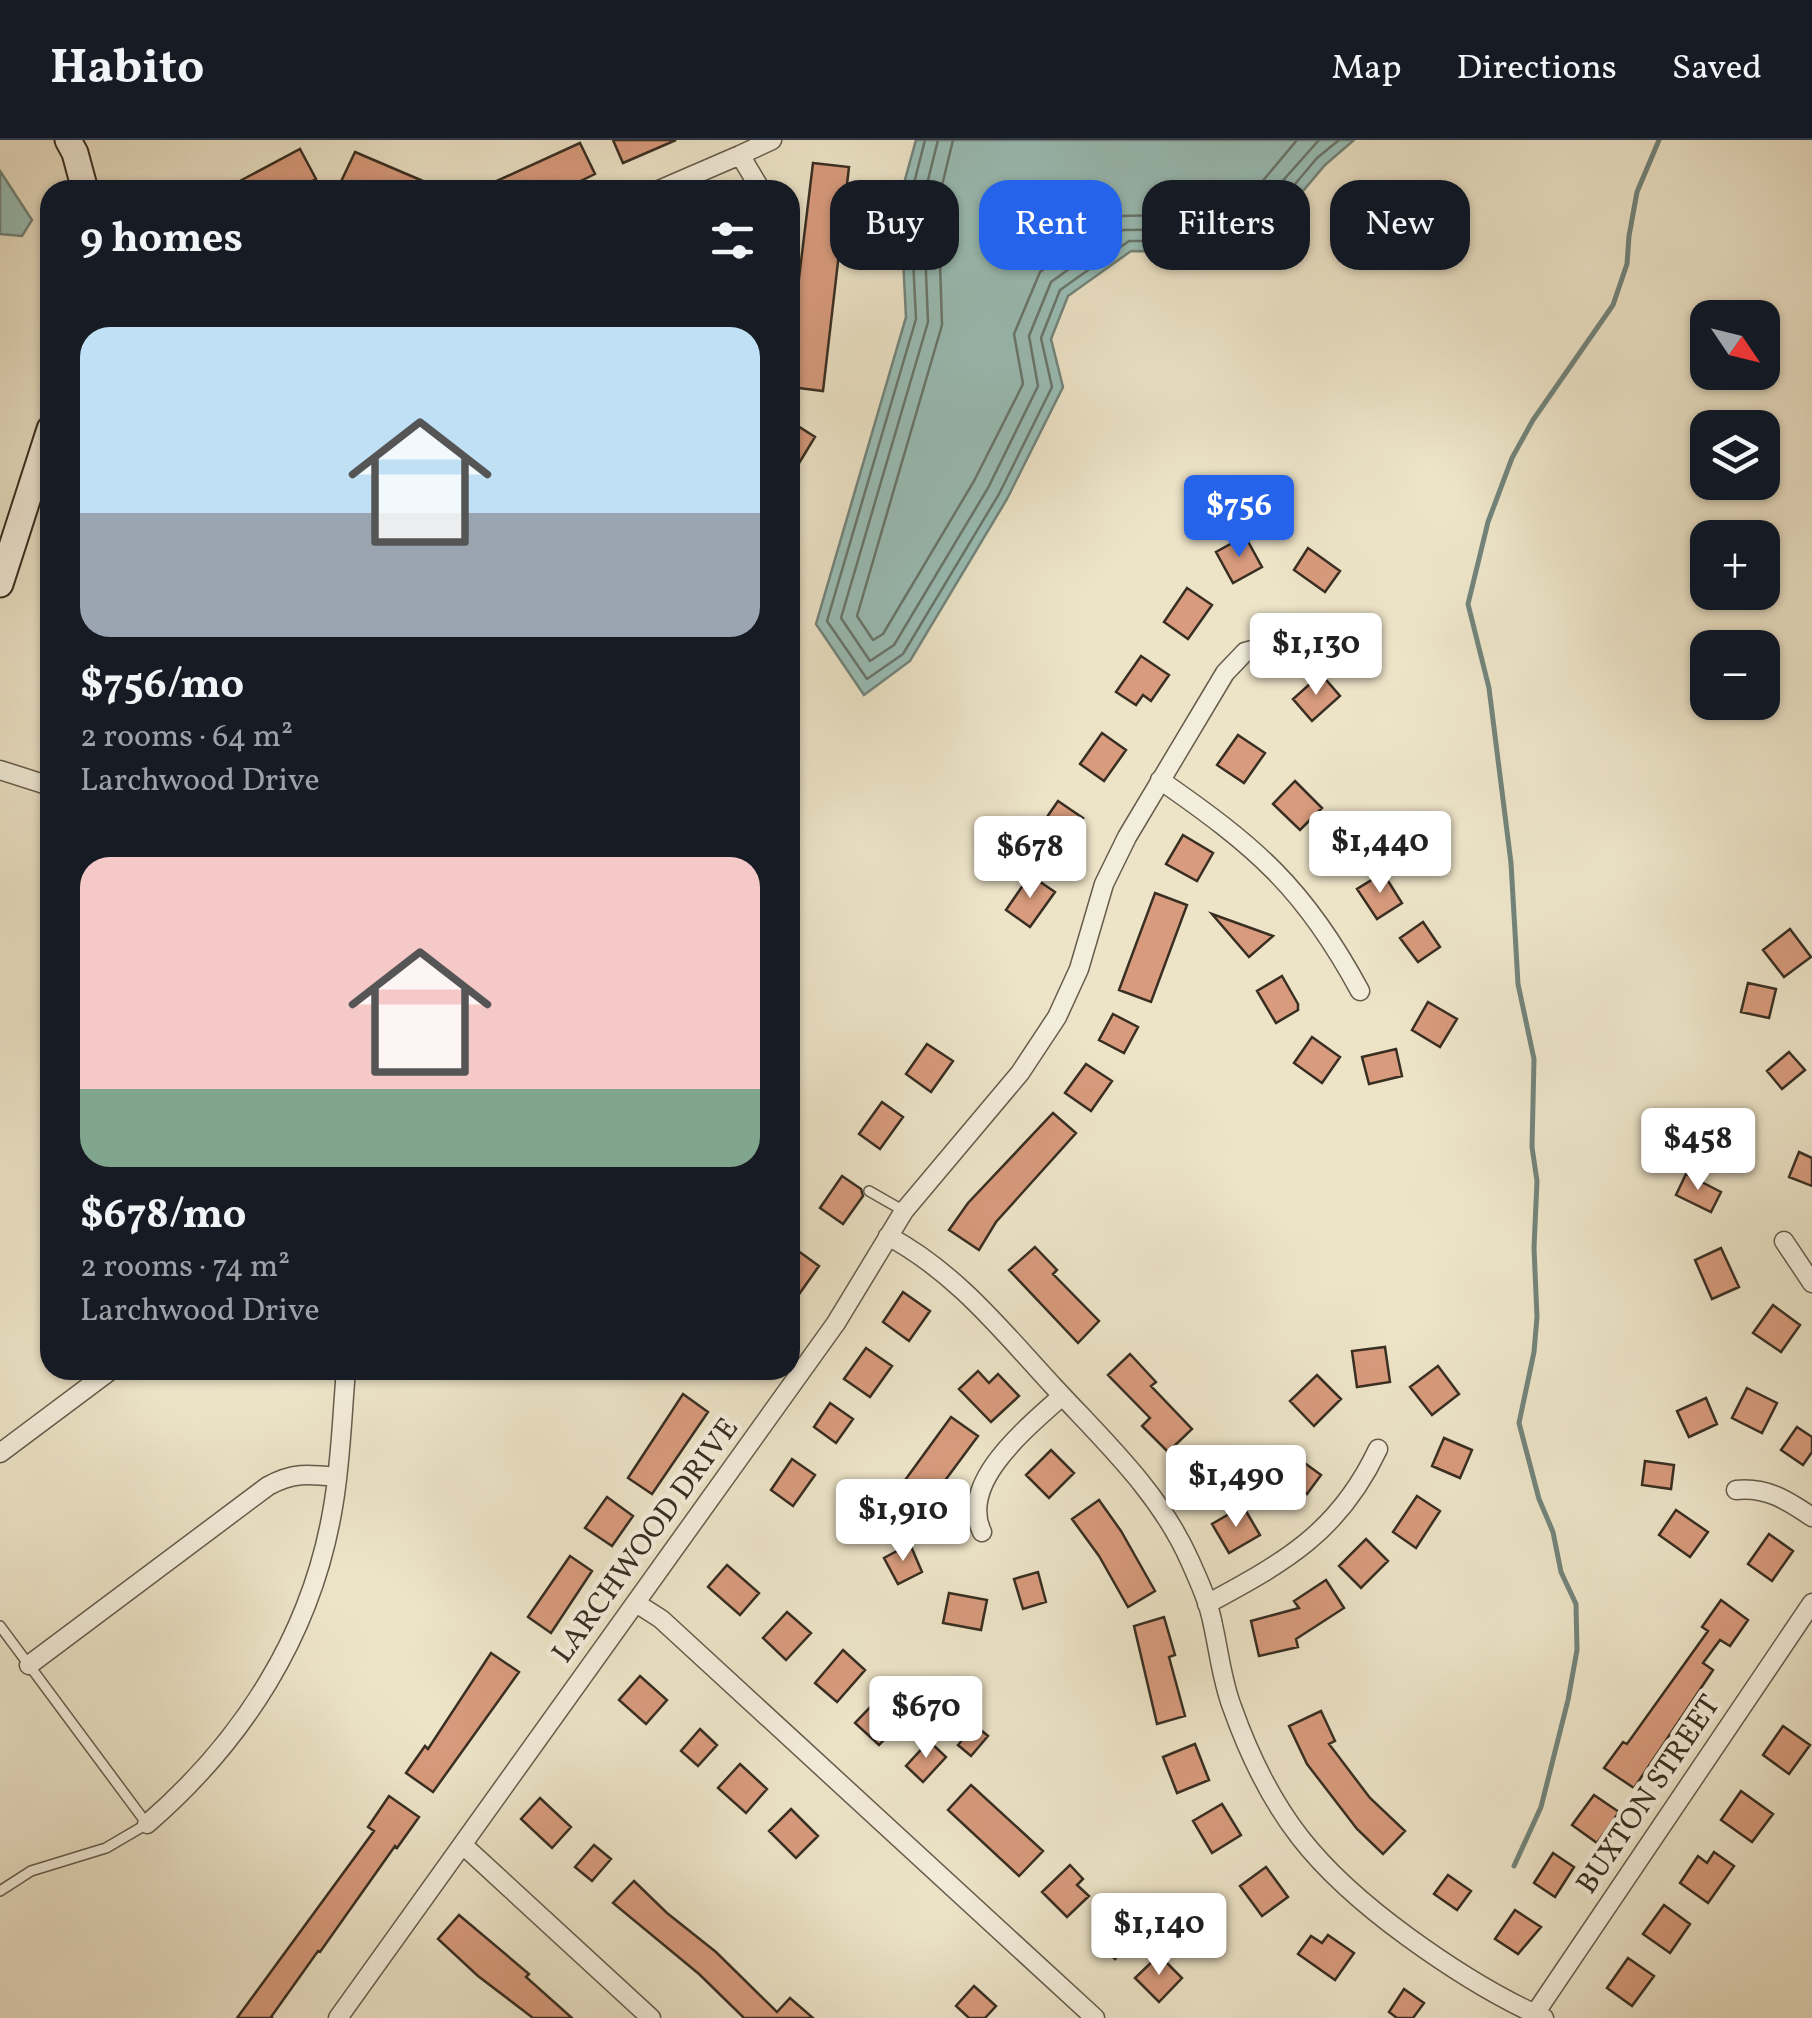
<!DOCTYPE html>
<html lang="en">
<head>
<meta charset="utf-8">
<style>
	:root { --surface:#171b24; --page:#20242c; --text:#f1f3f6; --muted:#9ea1a6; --line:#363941; --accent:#2563eb }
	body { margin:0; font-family:Vollkorn,serif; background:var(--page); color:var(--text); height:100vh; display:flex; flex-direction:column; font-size:38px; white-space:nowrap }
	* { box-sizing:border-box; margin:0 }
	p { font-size:32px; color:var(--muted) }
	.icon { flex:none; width:55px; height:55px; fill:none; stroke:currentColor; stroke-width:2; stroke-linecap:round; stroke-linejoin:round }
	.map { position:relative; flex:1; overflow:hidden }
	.drawer { position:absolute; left:40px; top:40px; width:760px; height:1200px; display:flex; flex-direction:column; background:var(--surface); border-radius:30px; box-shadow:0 2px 8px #0004 }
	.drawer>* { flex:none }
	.top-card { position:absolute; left:830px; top:40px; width:830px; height:90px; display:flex; gap:20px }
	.needle { width:65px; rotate:125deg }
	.buttons { position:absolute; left:1690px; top:160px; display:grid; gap:20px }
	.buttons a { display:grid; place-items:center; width:90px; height:90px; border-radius:20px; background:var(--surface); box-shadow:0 2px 8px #0004; font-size:50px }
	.price { position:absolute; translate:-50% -85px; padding:0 22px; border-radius:10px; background:#fff; color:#222; font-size:32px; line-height:65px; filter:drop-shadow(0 2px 5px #0008) }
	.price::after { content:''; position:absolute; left:50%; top:60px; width:30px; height:22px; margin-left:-15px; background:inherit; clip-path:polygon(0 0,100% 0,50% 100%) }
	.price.on { background:var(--accent); color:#fff }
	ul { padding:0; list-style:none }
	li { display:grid; align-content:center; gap:20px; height:530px; padding:0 40px }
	li span { display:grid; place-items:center; height:310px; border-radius:30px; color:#555 }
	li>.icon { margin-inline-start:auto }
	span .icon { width:180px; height:180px; fill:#fffc; stroke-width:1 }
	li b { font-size:42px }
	h2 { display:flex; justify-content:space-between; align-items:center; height:120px; padding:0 40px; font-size:42px }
	.pill { padding:0 35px; border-radius:30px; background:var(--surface); box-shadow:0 2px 8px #0004; font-size:35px; line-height:90px }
	.pill.on { background:var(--accent); color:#fff }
	header { display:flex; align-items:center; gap:60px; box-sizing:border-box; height:140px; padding:0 50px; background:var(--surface); border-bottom:2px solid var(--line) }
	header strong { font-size:48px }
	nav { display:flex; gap:55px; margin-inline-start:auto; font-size:35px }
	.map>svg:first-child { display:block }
</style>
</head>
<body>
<header>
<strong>Habito</strong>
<nav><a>Map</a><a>Directions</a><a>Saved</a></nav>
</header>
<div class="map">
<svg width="1812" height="1878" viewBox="0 0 1812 1878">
	<rect width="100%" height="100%" fill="#ede4c8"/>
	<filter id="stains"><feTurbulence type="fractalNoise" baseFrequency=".002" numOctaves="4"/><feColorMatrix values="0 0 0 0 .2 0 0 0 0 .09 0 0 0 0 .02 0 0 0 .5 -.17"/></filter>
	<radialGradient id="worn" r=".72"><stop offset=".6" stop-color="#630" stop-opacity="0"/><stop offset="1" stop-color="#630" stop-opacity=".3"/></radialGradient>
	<path fill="#99beb7" stroke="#72847b" stroke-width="2.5" d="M916,0H1354L1325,25L1286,71L1222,112L1131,111L1068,156L1051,199L1063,247L1007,359L910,521L864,555L816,484L906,177L900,58Z
		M0,31L32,80L22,96L0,94Z"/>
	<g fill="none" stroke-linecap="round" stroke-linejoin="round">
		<path stroke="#68766c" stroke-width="2.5" d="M925,0L910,59L916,179L827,481L867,539L903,514L999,354L1052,247L1041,198L1060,150L1129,101H1220L1279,63L1317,18L1339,0
			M938,0L923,60L928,182L841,478L870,521L894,505L988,348L1038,246L1029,196L1051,142L1123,90L1216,89L1271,54L1319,0
			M953,0L938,62L942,185L857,476L873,500L883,494L974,341L1023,244L1014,194L1040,132L1118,76L1212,74L1261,43L1297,0"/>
		<path stroke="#72847b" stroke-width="5" d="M1514,1726L1541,1667L1568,1560L1577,1510L1576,1464L1561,1432L1553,1392L1539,1359L1519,1283L1534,1212L1537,1177L1534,1108L1537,1041L1532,1007L1534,919L1518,844L1511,723L1489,548L1468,464L1488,382L1512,318L1533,280L1613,165L1627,124L1629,96L1637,52L1659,0"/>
	</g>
	<path fill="#d89b7d" stroke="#382e22" stroke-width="2.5" d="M613,0H676L623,23Z
		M580,3L595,34L562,50H477Z
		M300,9L316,39L297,50H223Z
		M355,12L444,50H337Z
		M813,23L849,27L823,251L790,247V212Z
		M790,281L815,297L790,338Z
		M1245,396L1262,427L1233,443L1216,412Z
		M1308,408L1340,431L1325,452L1294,430Z
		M1187,448L1212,465L1188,499L1164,482Z
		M1361,486L1362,510L1334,511L1333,487Z
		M1141,516L1169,535L1151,561L1143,555L1136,565L1116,552Z
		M1321,534L1340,556L1312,581L1293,559Z
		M1102,593L1126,610L1104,641L1080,624Z
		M1238,595L1265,613L1244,643L1217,625Z
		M1295,641L1322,668L1300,690L1273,664Z
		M1058,661L1083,678L1060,710L1036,693Z
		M1345,684L1365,708L1341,729L1318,706Z
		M1183,695L1213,713L1197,741L1166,724Z
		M1383,733L1402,763L1377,779L1357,749Z
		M1030,735L1055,752L1030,787L1006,770Z
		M1155,753L1187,765L1151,862L1119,850Z
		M1212,774L1273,796L1249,817Z
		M1423,782L1440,807L1418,822L1400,798Z
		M1790,789L1811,817L1784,837L1763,810Z
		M1282,836L1298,864V870L1276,883L1257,851Z
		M1748,843L1776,849L1769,878L1741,872Z
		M1428,862L1457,879L1440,907L1412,890Z
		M1113,874L1138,887L1124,913L1099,900Z
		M1312,897L1340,917L1322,943L1294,923Z
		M927,904L953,921L931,952L906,934Z
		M1396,909L1402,936L1369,944L1362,917Z
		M1789,912L1805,930L1782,949L1767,931Z
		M1086,924L1112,941L1091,971L1065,953Z
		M882,962L903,977L880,1009L859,994Z
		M1053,973L1076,993L996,1082L979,1110L949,1090L968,1063Z
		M1799,1012L1812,1018V1046L1789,1037Z
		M1686,1034L1721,1052L1711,1072L1676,1055Z
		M842,1036L861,1049L863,1056L843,1084L820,1068Z
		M790,1105L819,1126L790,1167Z
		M1035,1107L1057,1130L1053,1134L1099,1181L1078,1203L1009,1130Z
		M1721,1108L1739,1147L1712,1159L1695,1120Z
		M903,1152L930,1171L909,1201L883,1182Z
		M1773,1165L1800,1185L1781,1212L1753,1193Z
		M1385,1207L1390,1242L1357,1247L1352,1211Z
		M866,1208L892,1226L870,1257L844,1239Z
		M1130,1214L1156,1242L1151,1246L1192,1289L1168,1312L1142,1286L1150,1278L1108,1235Z
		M1438,1226L1459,1254L1432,1275L1410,1247Z
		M978,1231L989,1243L998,1234L1019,1256L991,1282L959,1249Z
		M1317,1235L1341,1259L1314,1286L1290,1261Z
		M1747,1248L1777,1263L1762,1293L1732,1278Z
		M683,1254L708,1272L652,1354L628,1338Z
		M1706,1258L1717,1284L1689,1297L1677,1271Z
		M830,1263L853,1279L836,1303L814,1287Z
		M951,1277L978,1296L921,1373L895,1354Z
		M1797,1287L1812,1297V1312L1803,1325L1781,1310Z
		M1444,1298L1472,1310L1460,1338L1432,1326Z
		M1051,1310L1074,1333L1049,1358L1026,1335Z
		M1205,1313L1225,1345L1200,1361L1180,1329Z
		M1295,1316L1321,1335L1307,1354L1281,1335Z
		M792,1319L815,1335L793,1366L771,1350Z
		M1645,1321L1674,1325L1671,1349L1642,1345Z
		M1417,1356L1440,1371L1416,1408L1393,1392Z
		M607,1357L633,1376L612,1406L585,1388Z
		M1099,1360L1121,1391L1155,1451L1128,1467L1099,1416L1072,1379Z
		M1243,1366L1260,1395L1229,1413L1212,1384Z
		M1676,1370L1708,1392L1690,1417L1659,1395Z
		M1769,1394L1793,1411L1772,1441L1748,1424Z
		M1366,1399L1388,1421L1361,1448L1339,1426Z
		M910,1404L922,1432L898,1444L884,1418Z
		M570,1416L592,1431L551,1493L528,1477Z
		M727,1425L759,1453L740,1475L708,1447Z
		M1038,1432L1046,1462L1023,1469L1014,1439Z
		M1326,1440L1344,1468L1296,1499L1298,1507L1259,1516L1251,1481L1299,1468L1294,1461Z
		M949,1453L987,1460L981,1490L943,1483Z
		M1721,1460L1748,1480L1730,1506L1720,1500L1703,1523L1713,1530L1634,1648L1604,1628L1623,1602L1627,1604L1708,1491L1702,1487Z
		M787,1472L811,1493L786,1520L763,1498Z
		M1164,1477L1175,1515L1169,1517L1185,1576L1157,1584L1134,1486Z
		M843,1510L865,1530L837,1562L815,1543Z
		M491,1513L519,1532L433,1652L406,1633L425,1606L428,1609Z
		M640,1536L667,1560L646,1584L619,1560Z
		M880,1557L903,1580L879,1605L855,1583Z
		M1321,1571L1335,1601L1329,1604L1370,1658L1405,1691L1383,1714L1357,1689L1307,1624L1289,1586Z
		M975,1585L988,1596L971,1616L958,1605Z
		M1783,1586L1810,1605L1789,1634L1763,1615Z
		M700,1589L717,1605L698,1626L681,1611Z
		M929,1601L946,1617L923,1642L906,1626Z
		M1195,1604L1209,1640L1177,1653L1163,1617Z
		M740,1624L767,1649L746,1673L718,1648Z
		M971,1645L1043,1711L1019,1736L948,1670Z
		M1741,1651L1773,1674L1752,1702L1721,1680Z
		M1594,1655L1619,1672L1597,1703L1572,1685Z
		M389,1656L419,1677L397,1708L395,1706L320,1812L318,1811L271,1877L273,1878H237L374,1691L368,1687Z
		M540,1658L571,1687L552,1708L521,1679Z
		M1222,1664L1241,1695L1212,1713L1193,1681Z
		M791,1669L818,1696L796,1718L769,1691Z
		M594,1705L611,1719L592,1741L575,1727Z
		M1714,1712L1734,1726L1708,1763L1680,1743L1698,1716L1707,1723Z
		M1553,1713L1574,1727L1555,1757L1534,1743Z
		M1070,1725L1083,1739L1077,1745L1089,1756L1067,1777L1042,1752Z
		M1266,1727L1288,1757L1262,1776L1240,1746Z
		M1448,1735L1471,1751L1457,1770L1434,1754Z
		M634,1741L667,1773L716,1812L777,1872L790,1858L813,1878H744L699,1834L613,1763Z
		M1664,1765L1690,1784L1670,1813L1643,1794Z
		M1515,1770L1541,1787L1518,1814L1495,1799Z
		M459,1775L529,1834L526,1837L572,1878H533L478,1836L438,1799Z
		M1117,1782L1134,1800L1115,1819L1097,1801Z
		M1328,1795L1354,1813L1335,1840L1298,1814L1311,1796L1322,1803Z
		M1159,1815L1182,1838L1159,1862L1135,1838Z
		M1628,1818L1654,1836L1632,1866L1607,1848Z
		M974,1846L996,1866L985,1878H969L956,1866Z
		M1404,1849L1424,1863L1413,1878H1397L1389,1872Z"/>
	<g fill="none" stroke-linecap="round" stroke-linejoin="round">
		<g stroke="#655c4c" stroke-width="12">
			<path id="lane" d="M869,1051L904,1071
				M0,1486L147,1684L106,1708L31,1731L0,1751"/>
		</g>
		<g stroke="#655c4c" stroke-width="21">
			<path id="street" d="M740,15L772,0
				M659,50L740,15L761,50
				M0,630L50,646
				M1160,640C1255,706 1304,747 1360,851
				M888,1096C957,1133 1003,1192 1055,1248C1105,1302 1160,1353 1190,1421C1199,1441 1209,1463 1213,1485C1219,1512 1222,1541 1232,1567C1270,1674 1316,1730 1408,1797C1452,1829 1494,1856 1544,1878
				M1784,1101L1812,1143
				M0,1313L111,1230
				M1736,1350C1767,1347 1787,1360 1812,1377
				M982,1392C958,1342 1028,1287 1062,1256
				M636,1463L661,1479L1095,1878
				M1207,1464C1285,1422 1339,1392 1378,1309
				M29,1525L268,1346C293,1332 309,1334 337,1337
				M147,1684C243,1601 312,1494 333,1367C341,1322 342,1275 346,1230
				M463,1705L651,1878
				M338,1878L836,1183L904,1071L1020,933L1057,877L1079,829L1104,744L1127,697L1225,533L1245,512L1271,505
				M1532,1878L1812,1463"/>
		</g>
		<g stroke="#382e22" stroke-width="29">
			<path id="secondary" d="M68,0L75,13L85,50
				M0,444L50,289"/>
		</g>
		<use href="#lane" stroke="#f3eddb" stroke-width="9"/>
		<use href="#street" stroke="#f3eddb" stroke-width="18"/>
		<use href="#secondary" stroke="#f3eddb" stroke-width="25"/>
	</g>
	<g text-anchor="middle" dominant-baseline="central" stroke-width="9" stroke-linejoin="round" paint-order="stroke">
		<g font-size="30" fill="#382e22" stroke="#f3eddb">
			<text transform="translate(646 1401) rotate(-54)">LARCHWOOD DRIVE</text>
			<text transform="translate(1649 1655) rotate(-56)">BUXTON STREET</text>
		</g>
	</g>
	<rect width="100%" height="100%" filter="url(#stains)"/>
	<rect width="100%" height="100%" fill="url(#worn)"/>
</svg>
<div class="buttons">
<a><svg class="needle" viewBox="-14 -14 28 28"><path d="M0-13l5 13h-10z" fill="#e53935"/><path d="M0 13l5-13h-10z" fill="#9ea1a6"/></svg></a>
<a><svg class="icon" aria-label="layers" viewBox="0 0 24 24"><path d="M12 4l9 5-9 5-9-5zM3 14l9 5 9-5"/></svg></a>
<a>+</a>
<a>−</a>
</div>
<b class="price on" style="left:1239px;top:420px">$756</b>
<b class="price" style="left:1316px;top:558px">$1,130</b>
<b class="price" style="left:1380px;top:756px">$1,440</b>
<b class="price" style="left:1030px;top:761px">$678</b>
<b class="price" style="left:1698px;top:1053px">$458</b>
<b class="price" style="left:1236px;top:1390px">$1,490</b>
<b class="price" style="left:903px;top:1424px">$1,910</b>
<b class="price" style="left:926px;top:1621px">$670</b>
<b class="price" style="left:1159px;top:1838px">$1,140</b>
<div class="top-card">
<a class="pill">Buy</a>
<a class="pill on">Rent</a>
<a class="pill">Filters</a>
<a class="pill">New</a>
</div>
<section class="drawer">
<h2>9 homes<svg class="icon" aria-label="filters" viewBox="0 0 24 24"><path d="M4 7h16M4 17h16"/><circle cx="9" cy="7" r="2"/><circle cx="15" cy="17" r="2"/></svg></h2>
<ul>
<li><span style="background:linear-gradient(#bfe0f5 60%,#9aa5b1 0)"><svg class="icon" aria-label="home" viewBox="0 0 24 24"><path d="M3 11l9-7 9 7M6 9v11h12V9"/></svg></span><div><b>$756/mo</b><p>2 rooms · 64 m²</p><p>Larchwood Drive</p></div></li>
<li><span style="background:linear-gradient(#f6c9c9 75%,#7fa58c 0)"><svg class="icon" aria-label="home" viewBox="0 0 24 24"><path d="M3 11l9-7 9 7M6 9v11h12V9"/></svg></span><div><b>$678/mo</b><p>2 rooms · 74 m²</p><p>Larchwood Drive</p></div></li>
</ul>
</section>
</div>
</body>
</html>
